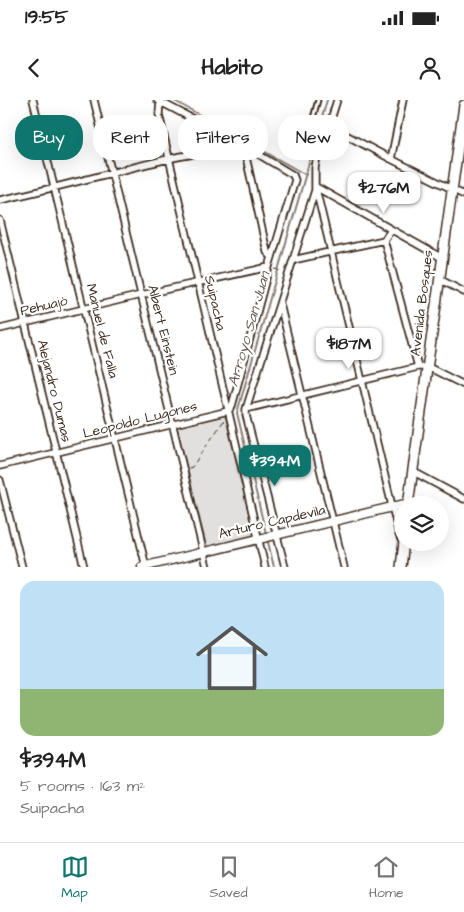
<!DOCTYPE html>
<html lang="en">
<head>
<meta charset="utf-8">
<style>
	:root { --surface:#fff; --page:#f6f6f6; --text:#222; --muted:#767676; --line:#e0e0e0; --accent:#0f766e }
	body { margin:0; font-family:"Architects Daughter",sans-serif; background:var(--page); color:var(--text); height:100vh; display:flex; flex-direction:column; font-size:19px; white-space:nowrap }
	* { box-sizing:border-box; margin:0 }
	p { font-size:16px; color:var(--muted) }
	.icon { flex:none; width:28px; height:28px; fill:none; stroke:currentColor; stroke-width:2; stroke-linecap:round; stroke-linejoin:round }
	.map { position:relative; height:467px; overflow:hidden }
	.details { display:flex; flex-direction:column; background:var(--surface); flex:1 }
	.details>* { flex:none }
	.guide { position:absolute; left:15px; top:15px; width:435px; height:45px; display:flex; gap:10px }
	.fabs { position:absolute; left:394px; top:396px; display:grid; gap:10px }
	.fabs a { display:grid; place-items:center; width:55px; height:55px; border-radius:50%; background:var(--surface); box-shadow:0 5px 20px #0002; font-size:25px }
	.price { position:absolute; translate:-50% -42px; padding:0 11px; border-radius:10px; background:#fff; color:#222; font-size:16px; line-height:32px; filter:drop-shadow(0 1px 2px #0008) }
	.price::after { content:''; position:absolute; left:50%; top:30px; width:15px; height:11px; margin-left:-8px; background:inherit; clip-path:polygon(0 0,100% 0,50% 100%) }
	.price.selected { background:var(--accent); color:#fff }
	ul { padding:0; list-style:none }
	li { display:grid; align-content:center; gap:10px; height:265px; padding:0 20px }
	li+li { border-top:1px solid var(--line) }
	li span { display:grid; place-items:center; height:155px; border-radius:15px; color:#555 }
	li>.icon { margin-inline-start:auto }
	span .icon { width:90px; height:90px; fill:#fffc; stroke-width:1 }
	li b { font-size:21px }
	.chip { padding:0 18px; border-radius:20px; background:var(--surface); box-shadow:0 5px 20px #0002; font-size:18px; line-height:45px }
	.chip.selected { background:var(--accent); color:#fff }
	.status { display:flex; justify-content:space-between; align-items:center; height:35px; padding:0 25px; background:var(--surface); direction:ltr }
	.status svg { height:14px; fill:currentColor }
	header { display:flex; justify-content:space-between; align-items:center; height:65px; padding:0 20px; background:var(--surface); font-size:22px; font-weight:700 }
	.tabs { display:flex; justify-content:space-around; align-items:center; height:70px; border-top:1px solid var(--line); background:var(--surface); font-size:14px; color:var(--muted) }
	.tabs a { display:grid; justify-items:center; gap:2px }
	.tabs .selected { color:var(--accent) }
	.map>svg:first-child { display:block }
</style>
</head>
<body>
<div class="status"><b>19:55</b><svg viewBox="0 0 49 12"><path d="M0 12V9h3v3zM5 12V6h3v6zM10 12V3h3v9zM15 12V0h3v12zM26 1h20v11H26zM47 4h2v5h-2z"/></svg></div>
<header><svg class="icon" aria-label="back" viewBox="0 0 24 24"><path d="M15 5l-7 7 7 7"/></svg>Habito<svg class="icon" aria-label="person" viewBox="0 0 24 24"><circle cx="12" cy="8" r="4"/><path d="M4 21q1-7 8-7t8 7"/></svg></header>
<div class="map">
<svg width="464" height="467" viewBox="0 0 464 467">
	<rect width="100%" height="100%" fill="#fff"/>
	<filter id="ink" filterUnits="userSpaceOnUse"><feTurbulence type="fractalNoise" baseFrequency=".02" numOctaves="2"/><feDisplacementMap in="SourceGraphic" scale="10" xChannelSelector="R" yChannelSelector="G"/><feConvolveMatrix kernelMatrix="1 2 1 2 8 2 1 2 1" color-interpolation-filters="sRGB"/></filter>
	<g filter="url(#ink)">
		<path fill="#e2e0de" stroke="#8e857e" d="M225,316L254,435L207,447L177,327Z"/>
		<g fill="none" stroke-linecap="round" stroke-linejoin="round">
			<path stroke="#887e77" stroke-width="2" d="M173,0L306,75
				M266,434L237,313L327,0
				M267,438L274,467"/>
			<g stroke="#3b2a1e" stroke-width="7">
				<path id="service" d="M313,18L318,0"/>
			</g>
			<g stroke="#3b2a1e" stroke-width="9">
				<path id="minor" d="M33,0L146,467
					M94,0L207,467
					M160,2L159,14L169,58L265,467
					M329,26L391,59L464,95
					M248,48L246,57L267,152L272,157
					M391,59L403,0
					M316,87L442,158
					M315,89V68L320,40L329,26L337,0
					M316,89L399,435L403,444
					M0,100C56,88 112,72 168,59C187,54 219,53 233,40
					M0,120L84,467
					M391,130L384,140L418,267H428L464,285
					M293,160L384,140
					M439,179L464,192
					M280,204L344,467
					M0,229L141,195L269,167
					M246,309L418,267
					M0,366L228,311L232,306L269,167L295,80L293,75L248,48L157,0
					M414,372L464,399
					M0,380L22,467
					M285,467L246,315V309L316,87"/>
			</g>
			<g stroke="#3b2a1e" stroke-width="11">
				<path id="tertiary" d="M142,467L409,403"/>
			</g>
			<g stroke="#3b2a1e" stroke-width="12">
				<path id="secondary" d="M408,405L464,5
					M401,467L404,442"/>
			</g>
			<path stroke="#3b2a1e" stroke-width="1" stroke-dasharray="5 4" stroke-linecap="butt" d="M275,169L283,171
				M189,368L192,367L225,319"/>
			<use href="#service" stroke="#fff" stroke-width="3"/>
			<use href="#minor" stroke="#fff" stroke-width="5.5"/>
			<use href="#tertiary" stroke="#fff" stroke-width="8"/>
			<use href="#secondary" stroke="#fff" stroke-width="9"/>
		</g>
	</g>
	<g text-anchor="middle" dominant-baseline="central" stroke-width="4.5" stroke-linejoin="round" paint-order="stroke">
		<g font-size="14" fill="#3b2a1e" stroke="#fff">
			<text transform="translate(215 203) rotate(77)">Suipacha</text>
			<text transform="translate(422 203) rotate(-83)">Avenida Bosques</text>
			<text transform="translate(44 206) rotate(-13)">Pehuajó</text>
			<text transform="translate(163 230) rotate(76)">Albert Einstein</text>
			<text transform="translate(102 231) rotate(76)">Manuel de Falla</text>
			<text transform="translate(54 291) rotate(76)">Alejandro Dumas</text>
			<text transform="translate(140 320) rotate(-14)">Leopoldo Lugones</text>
			<text transform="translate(272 422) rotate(-13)">Arturo Capdevila</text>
		</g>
		<g font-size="15" font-style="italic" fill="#685b52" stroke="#fff">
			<text transform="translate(249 229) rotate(-74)">Arroyo San Juan</text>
		</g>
	</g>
</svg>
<div class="fabs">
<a><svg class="icon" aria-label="layers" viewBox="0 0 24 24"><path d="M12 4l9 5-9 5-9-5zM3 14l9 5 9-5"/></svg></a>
</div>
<b class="price" style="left:384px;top:114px">$276M</b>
<b class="price" style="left:349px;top:270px">$187M</b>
<b class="price selected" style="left:275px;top:387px">$394M</b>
<div class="guide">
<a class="chip selected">Buy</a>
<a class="chip">Rent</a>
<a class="chip">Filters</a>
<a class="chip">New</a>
</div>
</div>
<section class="details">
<ul>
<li><span style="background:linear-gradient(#bfe0f5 70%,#8fb573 0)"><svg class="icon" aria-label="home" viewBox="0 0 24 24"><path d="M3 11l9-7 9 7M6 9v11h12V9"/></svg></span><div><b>$394M</b><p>5 rooms · 163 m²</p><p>Suipacha</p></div></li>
</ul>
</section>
<nav class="tabs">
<a class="selected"><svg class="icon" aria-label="map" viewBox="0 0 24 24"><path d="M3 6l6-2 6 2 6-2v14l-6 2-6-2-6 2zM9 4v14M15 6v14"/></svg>Map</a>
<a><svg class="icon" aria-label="saved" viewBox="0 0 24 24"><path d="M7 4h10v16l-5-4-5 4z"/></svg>Saved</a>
<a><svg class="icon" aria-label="home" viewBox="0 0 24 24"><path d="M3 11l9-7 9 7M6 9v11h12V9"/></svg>Home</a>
</nav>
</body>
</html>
